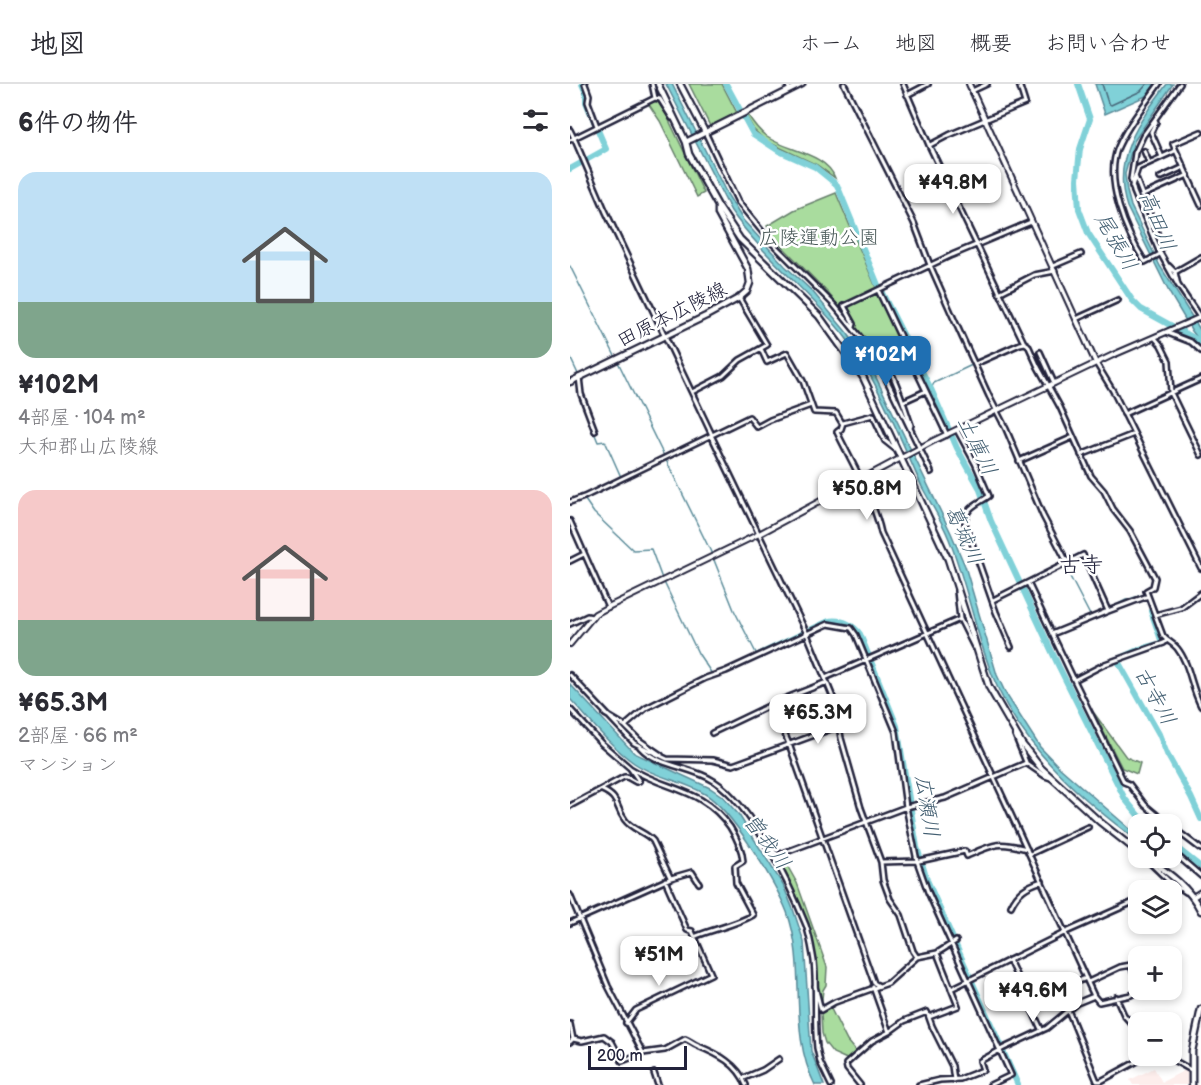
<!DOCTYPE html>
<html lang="ja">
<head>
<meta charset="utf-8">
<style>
	:root { --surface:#fff; --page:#f2f2f3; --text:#2b2b33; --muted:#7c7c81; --line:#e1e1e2; --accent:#1f6fb2 }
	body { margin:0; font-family:"Balsamiq Sans","Klee One",sans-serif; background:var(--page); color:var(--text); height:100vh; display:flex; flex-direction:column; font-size:22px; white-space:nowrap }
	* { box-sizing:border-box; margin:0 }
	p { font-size:20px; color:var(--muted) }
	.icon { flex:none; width:33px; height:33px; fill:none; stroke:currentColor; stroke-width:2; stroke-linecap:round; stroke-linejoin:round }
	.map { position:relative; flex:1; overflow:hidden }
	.details { display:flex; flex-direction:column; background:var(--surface); width:570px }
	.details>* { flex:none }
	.buttons { position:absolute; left:558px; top:730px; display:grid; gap:12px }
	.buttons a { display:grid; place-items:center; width:54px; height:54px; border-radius:12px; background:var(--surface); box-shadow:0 3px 9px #0003; font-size:30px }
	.scale { position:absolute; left:18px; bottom:15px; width:99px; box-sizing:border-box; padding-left:6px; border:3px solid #22223b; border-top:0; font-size:16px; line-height:21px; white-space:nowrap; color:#22223b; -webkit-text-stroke:4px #fff; paint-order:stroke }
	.price { position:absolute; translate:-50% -51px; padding:0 14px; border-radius:12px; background:#fff; color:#222; font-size:20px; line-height:39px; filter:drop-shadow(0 2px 3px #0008) }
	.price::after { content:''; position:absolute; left:50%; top:36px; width:18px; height:14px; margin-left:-9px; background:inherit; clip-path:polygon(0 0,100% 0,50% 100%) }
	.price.on { background:var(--accent); color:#fff }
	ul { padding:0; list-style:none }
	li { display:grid; align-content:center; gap:12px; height:318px; padding:0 18px }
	li span { display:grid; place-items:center; height:186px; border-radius:18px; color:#555 }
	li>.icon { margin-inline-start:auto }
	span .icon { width:108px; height:108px; fill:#fffc; stroke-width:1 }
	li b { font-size:26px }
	h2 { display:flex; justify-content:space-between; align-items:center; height:72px; padding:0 18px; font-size:26px }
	header { display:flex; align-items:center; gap:36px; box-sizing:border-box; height:84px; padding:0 30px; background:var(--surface); border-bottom:2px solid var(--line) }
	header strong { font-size:28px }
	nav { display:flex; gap:33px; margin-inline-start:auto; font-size:21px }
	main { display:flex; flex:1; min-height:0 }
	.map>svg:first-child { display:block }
</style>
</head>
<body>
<header>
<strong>地図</strong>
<nav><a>ホーム</a><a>地図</a><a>概要</a><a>お問い合わせ</a></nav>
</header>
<main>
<section class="details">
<h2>6件の物件<svg class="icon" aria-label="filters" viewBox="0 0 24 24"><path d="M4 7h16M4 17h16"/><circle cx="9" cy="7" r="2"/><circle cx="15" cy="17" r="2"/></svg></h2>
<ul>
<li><span style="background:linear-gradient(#bfe0f5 70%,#7fa58c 0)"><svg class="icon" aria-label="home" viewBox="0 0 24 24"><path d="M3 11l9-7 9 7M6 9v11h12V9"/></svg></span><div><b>¥102M</b><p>4部屋 · 104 m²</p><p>大和郡山広陵線</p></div></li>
<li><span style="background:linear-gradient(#f6c9c9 70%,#7fa58c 0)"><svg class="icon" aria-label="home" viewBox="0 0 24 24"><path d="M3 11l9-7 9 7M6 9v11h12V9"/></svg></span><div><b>¥65.3M</b><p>2部屋 · 66 m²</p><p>マンション</p></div></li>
</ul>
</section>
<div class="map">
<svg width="631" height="1001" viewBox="0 0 631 1001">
	<rect width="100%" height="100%" fill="#fff"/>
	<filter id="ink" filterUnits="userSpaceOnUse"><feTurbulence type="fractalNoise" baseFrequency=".0167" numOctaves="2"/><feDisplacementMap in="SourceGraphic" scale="12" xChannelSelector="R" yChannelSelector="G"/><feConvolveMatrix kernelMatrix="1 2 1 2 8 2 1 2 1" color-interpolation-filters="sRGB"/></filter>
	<g filter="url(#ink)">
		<path fill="#fdeeec" d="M584,984L592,998L615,986L618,989L619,1001H563L560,996Z"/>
		<path fill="#a9dc9e" stroke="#667f6c" stroke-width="1.5" d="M119,0H152L167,29L140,42Z
			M83,17L89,19L96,30L134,109L127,113L90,37L78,19Z
			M178,31C183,39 189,47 197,53C217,67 256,69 265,94L247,81L196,57L184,46L176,32Z
			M266,109L307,206L335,260L310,273L258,209L206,156L197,142L224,126Z
			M524,629L556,673L570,679L567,690L552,684Z
			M205,769L214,778V776L227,799L257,883L256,901L253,906L251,924L239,847L231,822Z
			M260,923L277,957L287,969L279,976L263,969L255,959L252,949L251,929Z"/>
		<path fill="#80d1d8" stroke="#5a8b99" stroke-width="1.5" d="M96,0H102L157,110L173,136L215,182L242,207L278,250L299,279L381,449L395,482L427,591L436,610L470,663L490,684L568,752V757C511,715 450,661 423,593C405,548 397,500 379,455C372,437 361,420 352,403C334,363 318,322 296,284C262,223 201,184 161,127Z
			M525,0H585L576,12L535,30Z
			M597,0H603L564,57L555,90L557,107L561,122L590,182L631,247V259L622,247L600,210L557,123C541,75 569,37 597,0Z
			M0,600L64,669L140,704L152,712L169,731L213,801L223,825L234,858L241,967L254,1001H245C217,946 238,886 217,828C205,798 161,725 135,710C113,696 85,694 64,679C40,662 20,636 0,615Z"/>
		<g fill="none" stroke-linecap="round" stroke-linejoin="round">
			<path stroke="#48687a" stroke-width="1.5" d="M532,0L538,19L541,21L571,7L577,0"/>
			<path stroke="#5a8b99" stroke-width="1.5" d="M335,0L413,171
				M0,182L45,272
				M427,200L453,253L451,258L443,261
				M0,273L8,290
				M7,299L9,306
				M361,305L364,299L404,280
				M17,331L28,358L35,357L51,393L18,409
				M13,413L24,429L63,466L81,465L91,492L128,569L142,590L187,571L164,526L140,466L48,278
				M495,483L521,533
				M531,529L556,516L572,511L576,514L581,527"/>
			<path stroke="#80d1d8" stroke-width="6" d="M156,0L183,50L209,67L245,83L267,101L308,201L361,305L387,364L409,403L421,437L489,583L555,715L576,741
				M508,0L520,35L510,65L507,95L509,125L518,149L562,216L571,225L631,258
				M0,85L36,65L16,18V9L12,0
				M581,527L592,559L570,565L550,574L549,579L589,650L597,670L621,713L631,735
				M190,570L259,537C273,535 282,540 290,550L327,642L347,763L357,796L448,1001
				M602,760L631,783"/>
			<g stroke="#22223b" stroke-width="8">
				<path id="minor" d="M15,0L19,11L18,18L27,42
					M82,0L85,14
					M217,0L220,6
					M274,0L344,139L360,181L383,233L419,312L436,345L473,432L497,478
					M333,0L359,61L454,259
					M589,0C575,20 558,40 548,63C534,97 556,149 575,178L590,170
					M402,7L417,0
					M337,11L358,0
					M585,36L586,38L581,48L592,73
					M0,46L4,54L85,14L90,15L102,34
					M135,48L168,118L199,156L264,221L295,259L311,284L361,388
					M631,48L603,60L631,121
					M0,56L4,54L35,126L142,351
					M360,61L379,51L455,19L449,0
					M574,67L579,78
					M565,92L589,154L591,164L589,167
					M590,94L614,83
					M562,102L568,84L605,67
					M571,112L618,91
					M483,182L511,170
					M599,182L605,188L608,201L631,235
					M605,188L631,173
					M608,201L589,167L564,108L561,95L565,69L573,52L610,0
					M308,206L356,307
					M429,209L464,191L485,187
					M506,235L548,216
					M283,243L284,240L274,222L382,171L461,138
					M598,249L621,258L631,267
					M585,254L591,261L599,277L601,309L631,371
					M295,259C319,266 333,320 341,341L340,344
					M191,265L197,278L217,269L233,297L244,328L266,329L272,339
					M470,268L484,299
					M310,271L333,260
					M526,279L543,307L631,484
					M405,280L450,260L455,259L458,261L468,283L490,323L521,392L534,407L543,425L560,447L585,494L583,503L576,507L578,512L593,552C597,557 603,559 607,564C620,580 621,604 631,622
					M9,293L11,310L25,347
					M122,308L153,292L170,276L197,261L169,214
					M334,317L356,307L377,351
					M554,330L631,295
					M387,346L405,379L419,412C408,420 395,423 395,439L426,528L441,563
					M141,351L237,550L271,633L269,642L271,654L291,724L311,778L313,796L320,815L331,831L343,867L347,873
					M325,365L315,357L303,331L273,339L271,345L267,348C282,379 304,416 311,449C382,604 454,757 524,912L529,918L561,911L570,906
					M511,371L564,350
					M449,377L503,353
					M0,418L14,413L179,333L187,343L200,336L241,321
					M0,437L38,523
					M0,477L14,470
					M458,499L504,596L554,698L559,700L575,721L599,741
					M423,516L513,471L538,527L578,512
					M585,531L611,524L631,509
					M390,535L404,563
					M0,540L17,532L22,533
					M482,550L538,527
					M0,591L64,659L97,675L143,676L163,681L269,642
					M255,594L390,535L387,507
					M504,596L535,580L594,559L596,557
					M202,620L219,660L304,899L309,902
					M0,625L31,659L60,684L69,697L66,698L57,693H54L0,722
					M35,630L55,642L76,624L136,594L156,587L258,540L281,544L286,551L326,648L336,723L347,777L358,808L441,991L420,1001
					M55,642L69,656L91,671
					M142,649L209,617L257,598
					M445,651L456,678
					M70,663C88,683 121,682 144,697C181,720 220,801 236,841C240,852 242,866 244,877C247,906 244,935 247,964L250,978L261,1001
					M60,684C96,707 132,703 160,743C167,754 172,764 173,777L165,782L166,799L183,831C166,841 143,845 124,853
					M32,706C50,714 45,723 55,736C62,746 76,748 83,757L100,793
					M602,743L631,765
					M197,762L208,771L336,723L375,714L456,679L475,692L481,694
					M602,767L631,792
					M460,770L518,743
					M576,775L600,798V801
					M311,778L349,777L395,767L397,772C424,760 428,757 457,765
					M588,807C600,801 605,800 616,808
					M0,811L38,902L73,969
					M441,822C448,807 457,802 472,797
					M0,839L101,794L122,788L129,799
					M439,876L471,945
					M518,898L550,883L561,881L568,902
					M245,902L251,926L265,918L318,899L347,873L367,869L386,857
					M381,905L496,848L568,816
					M546,913L554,931L568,947
					M459,918L516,894
					M498,926L527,997H531L577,972
					M359,933L388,922L367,869
					M56,939L66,926L141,890L122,847L117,846L95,796
					M0,940L3,955L0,958
					M319,948L334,937L357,928L362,942L382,982L384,996
					M3,955L12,957L34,952L42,958L52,977L73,969L95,966L115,955C120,957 123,960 128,962C148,970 168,980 176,1001
					M596,972L621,986
					M84,989L88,1001
					M174,994L193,986L209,975
					M290,1001L277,985L276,980L302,957L319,948L303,903
					M349,1001L370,996L390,995L413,986L410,977L434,964L477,944L507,919L524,912"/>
			</g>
			<g stroke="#22223b" stroke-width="8">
				<path id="tertiary" d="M399,0L526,279
					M0,560L25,530L38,523L189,450L363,357L543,271L631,233
					M623,813L631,808"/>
			</g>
			<g stroke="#22223b" stroke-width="9">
				<path id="secondary" d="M88,0L116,58
					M110,0L135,48
					M148,122L170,155L249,232L293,293L378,475L419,603L452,660L471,684L530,738L568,768
					M0,298L136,232L169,214L177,207L180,199L178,185L148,130V122L119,70L116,58L232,0
					M577,774C599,789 619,803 631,827
					M622,1001V967L631,925"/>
			</g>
			<use href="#minor" stroke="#fff" stroke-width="3"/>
			<use href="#tertiary" stroke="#fff" stroke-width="4"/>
			<use href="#secondary" stroke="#fff" stroke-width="4.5"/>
		</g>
	</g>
	<g text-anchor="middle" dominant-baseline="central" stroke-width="5" stroke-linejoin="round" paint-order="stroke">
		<g font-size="20" fill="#4a5a59" stroke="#fff">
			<text x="249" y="154">広陵運動公園</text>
		</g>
		<g font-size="20" fill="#22223b" stroke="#fff">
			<text transform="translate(102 231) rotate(-27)">田原本広陵線</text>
		</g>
		<g font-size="21" font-style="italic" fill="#435f72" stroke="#fff">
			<text transform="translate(587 137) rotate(67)">高田川</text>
			<text transform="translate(546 158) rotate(60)">尾張川</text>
			<text transform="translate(407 362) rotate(64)">土庫川</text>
			<text transform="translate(394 451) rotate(66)">葛城川</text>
			<text transform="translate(585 612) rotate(62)">古寺川</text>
			<text transform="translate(357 722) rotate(81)">広瀬川</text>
			<text transform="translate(197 758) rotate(54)">曽我川</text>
		</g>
		<g font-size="22" fill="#22223b" stroke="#fff">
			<text x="511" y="481">古寺</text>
		</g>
	</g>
</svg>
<div class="buttons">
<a><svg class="icon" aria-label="locate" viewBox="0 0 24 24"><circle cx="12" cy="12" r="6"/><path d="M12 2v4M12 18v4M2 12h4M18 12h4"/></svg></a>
<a><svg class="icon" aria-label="layers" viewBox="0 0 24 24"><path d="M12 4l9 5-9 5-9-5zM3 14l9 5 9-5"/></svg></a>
<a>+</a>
<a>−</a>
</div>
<div class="scale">200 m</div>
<b class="price" style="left:383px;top:131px">¥49.8M</b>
<b class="price on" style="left:316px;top:303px">¥102M</b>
<b class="price" style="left:297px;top:437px">¥50.8M</b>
<b class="price" style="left:248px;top:661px">¥65.3M</b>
<b class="price" style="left:89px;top:903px">¥51M</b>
<b class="price" style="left:463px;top:939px">¥49.6M</b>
</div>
</main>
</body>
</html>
